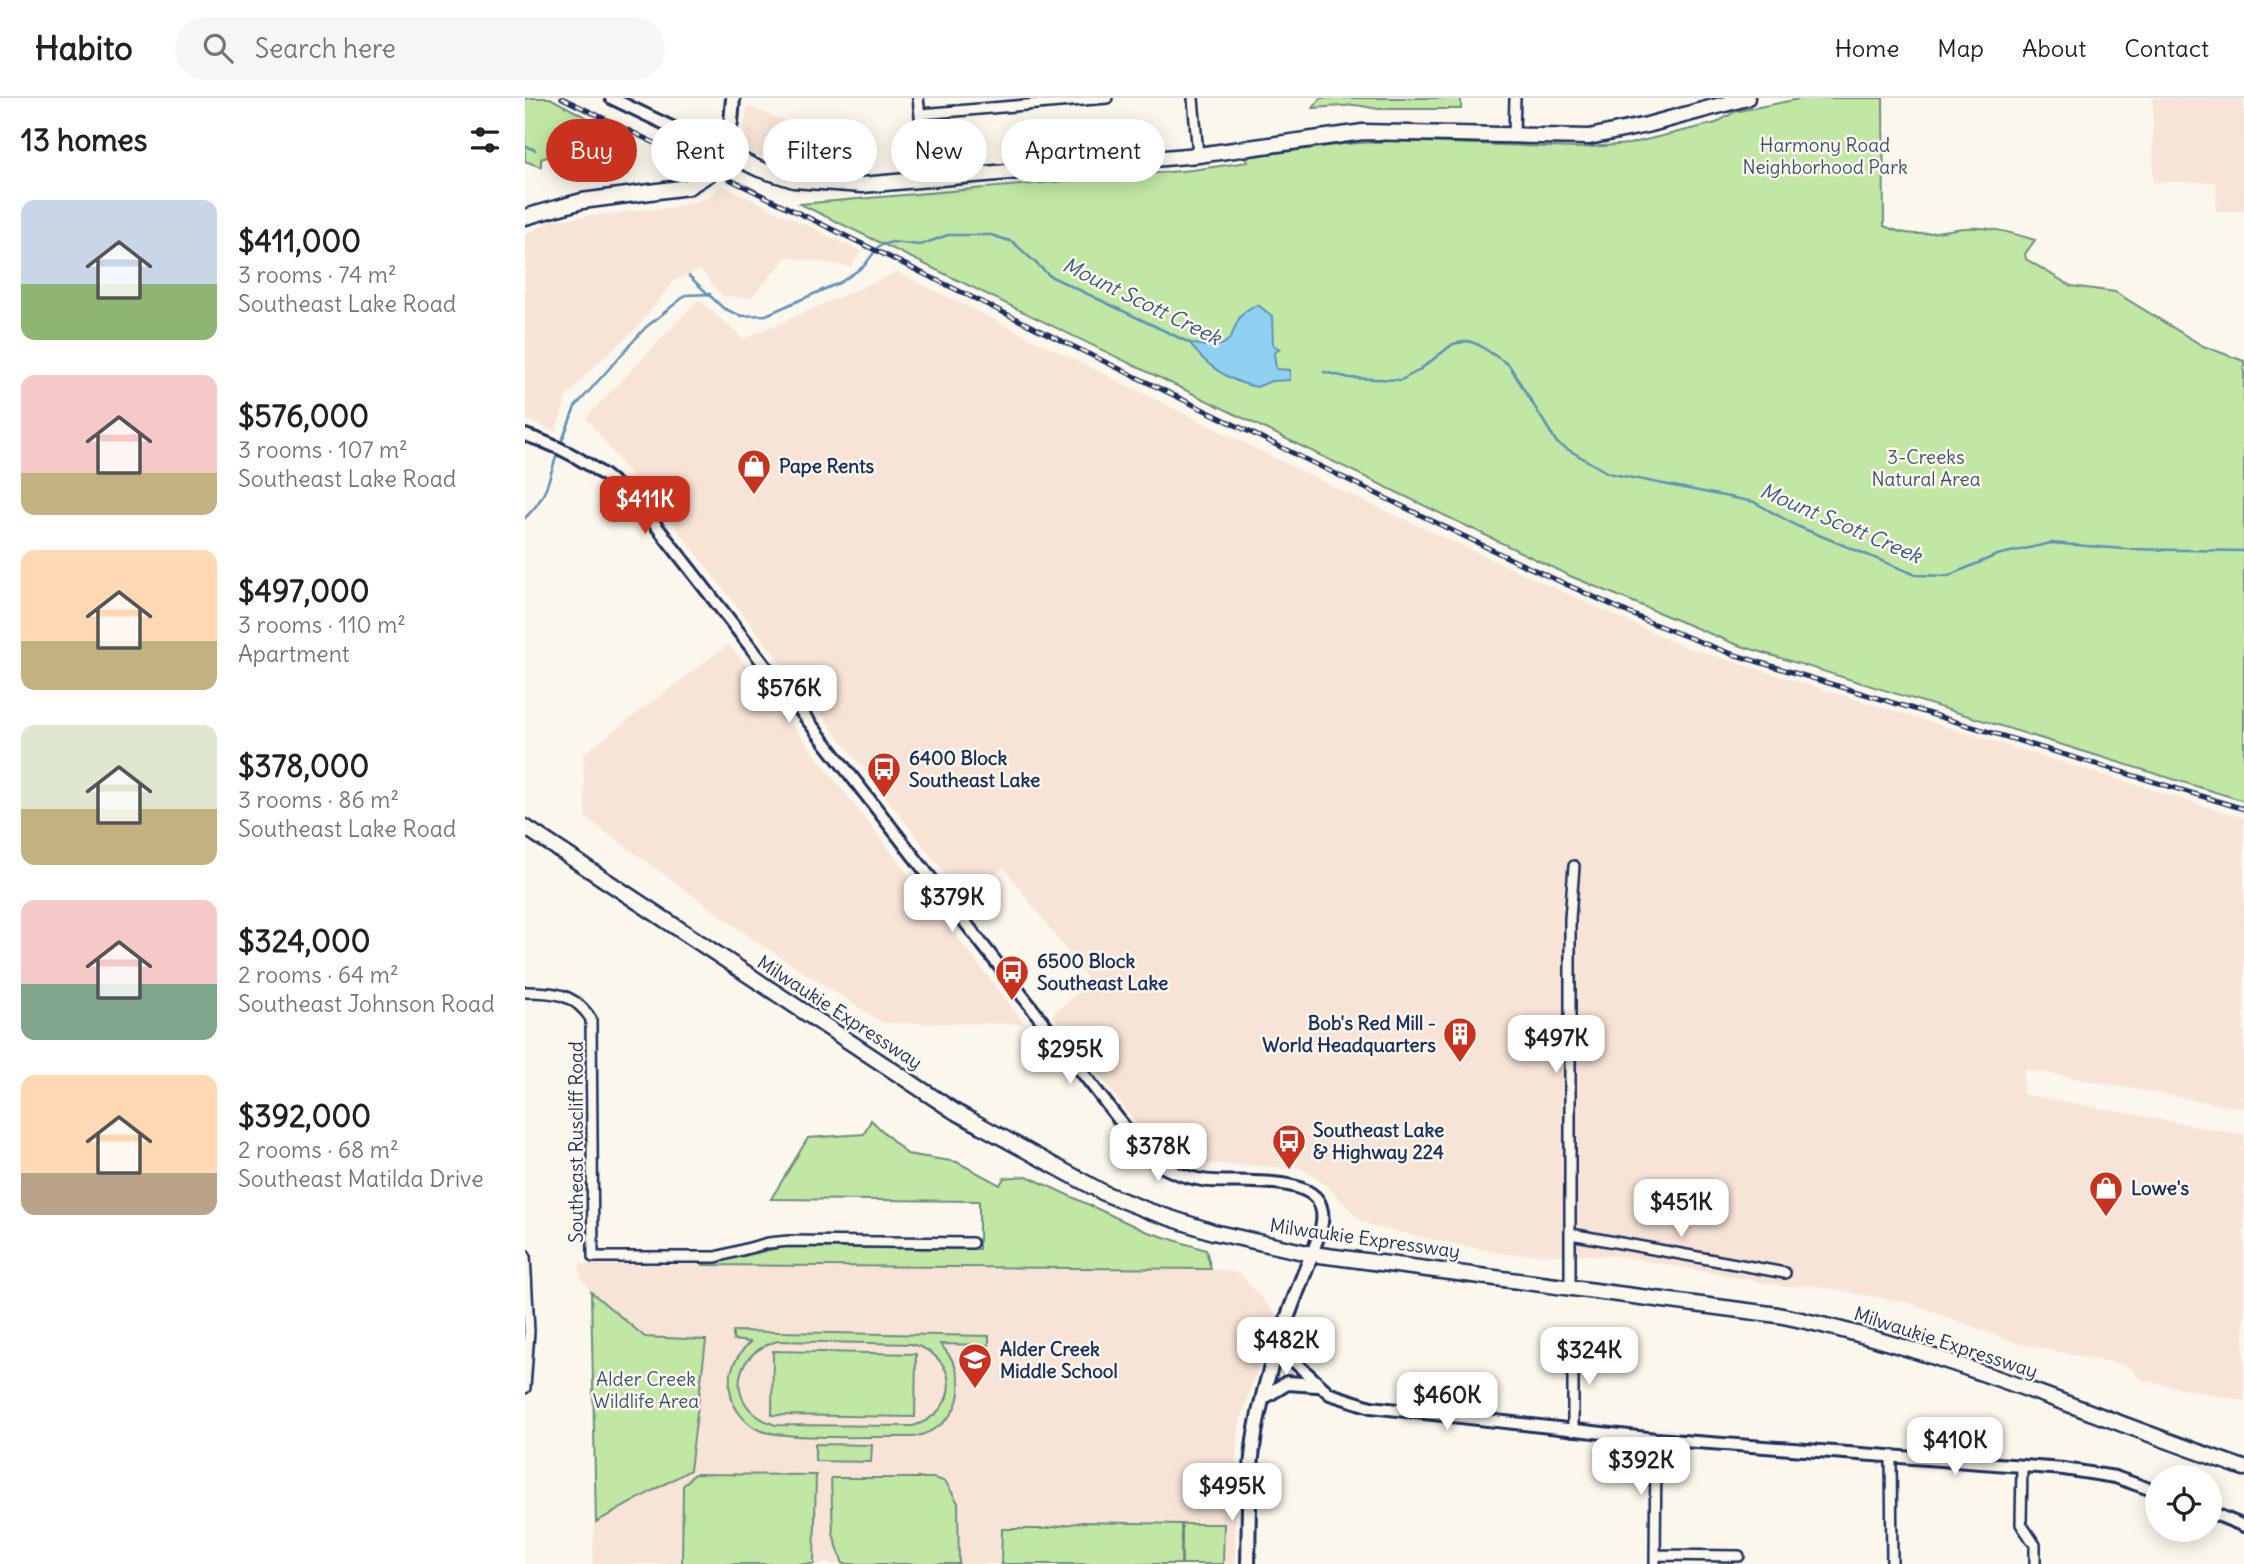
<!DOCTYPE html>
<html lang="en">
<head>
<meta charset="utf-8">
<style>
	:root { --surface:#fff; --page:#f6f6f6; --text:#222; --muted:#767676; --line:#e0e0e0; --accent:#c8321e }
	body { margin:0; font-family:Delius,sans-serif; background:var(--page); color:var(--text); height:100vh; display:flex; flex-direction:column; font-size:26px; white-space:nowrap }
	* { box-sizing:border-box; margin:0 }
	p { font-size:23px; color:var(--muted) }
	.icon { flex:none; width:38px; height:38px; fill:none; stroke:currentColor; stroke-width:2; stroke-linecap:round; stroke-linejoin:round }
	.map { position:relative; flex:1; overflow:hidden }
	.details { display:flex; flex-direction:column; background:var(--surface); width:525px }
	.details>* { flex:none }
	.banner { position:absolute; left:21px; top:21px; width:665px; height:63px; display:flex; gap:14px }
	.buttons { position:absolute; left:1620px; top:1367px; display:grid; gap:14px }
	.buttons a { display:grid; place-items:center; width:77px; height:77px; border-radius:50%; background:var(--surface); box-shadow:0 4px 18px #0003; font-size:35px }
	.price { position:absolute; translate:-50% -60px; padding:0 16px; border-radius:14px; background:#fff; color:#222; font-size:23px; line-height:46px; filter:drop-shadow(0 2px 4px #0008) }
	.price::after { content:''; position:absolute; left:50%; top:42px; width:21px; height:16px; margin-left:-10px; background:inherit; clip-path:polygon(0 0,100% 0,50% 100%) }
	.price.current { background:var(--accent); color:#fff }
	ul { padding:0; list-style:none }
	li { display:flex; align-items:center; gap:21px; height:175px; padding:0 21px }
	li span { display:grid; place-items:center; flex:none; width:196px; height:140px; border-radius:14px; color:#555 }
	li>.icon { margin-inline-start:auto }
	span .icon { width:84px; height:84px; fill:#fffc; stroke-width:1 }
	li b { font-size:30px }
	h2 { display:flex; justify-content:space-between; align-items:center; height:84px; padding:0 21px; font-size:30px }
	.tag { padding:0 24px; border-radius:32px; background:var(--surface); box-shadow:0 4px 18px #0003; font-size:24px; line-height:63px }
	.tag.current { background:var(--accent); color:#fff }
	header { display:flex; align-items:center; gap:42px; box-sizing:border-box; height:98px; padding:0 35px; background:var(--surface); border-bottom:2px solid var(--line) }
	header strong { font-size:33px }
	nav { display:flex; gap:38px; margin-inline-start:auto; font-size:24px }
	.search { width:490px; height:63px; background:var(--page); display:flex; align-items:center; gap:18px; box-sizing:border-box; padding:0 24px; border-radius:38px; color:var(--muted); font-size:26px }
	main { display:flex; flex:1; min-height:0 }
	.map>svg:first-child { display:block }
</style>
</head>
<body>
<header>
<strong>Habito</strong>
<div class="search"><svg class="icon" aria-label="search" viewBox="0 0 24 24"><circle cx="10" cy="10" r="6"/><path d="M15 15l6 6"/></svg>Search here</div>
<nav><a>Home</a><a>Map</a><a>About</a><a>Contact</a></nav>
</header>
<main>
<section class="details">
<h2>13 homes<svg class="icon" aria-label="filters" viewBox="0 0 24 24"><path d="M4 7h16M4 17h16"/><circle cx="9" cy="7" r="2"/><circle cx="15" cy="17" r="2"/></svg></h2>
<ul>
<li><span style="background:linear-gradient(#c9d6e8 60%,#8fb573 0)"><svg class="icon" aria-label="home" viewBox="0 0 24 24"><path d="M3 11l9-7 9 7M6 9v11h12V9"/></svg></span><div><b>$411,000</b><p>3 rooms · 74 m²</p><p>Southeast Lake Road</p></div></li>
<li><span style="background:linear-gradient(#f6c9c9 70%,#c2b280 0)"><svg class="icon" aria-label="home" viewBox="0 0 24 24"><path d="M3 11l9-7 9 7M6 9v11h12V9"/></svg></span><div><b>$576,000</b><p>3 rooms · 107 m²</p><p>Southeast Lake Road</p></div></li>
<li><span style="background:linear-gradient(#ffd9b3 65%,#c2b280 0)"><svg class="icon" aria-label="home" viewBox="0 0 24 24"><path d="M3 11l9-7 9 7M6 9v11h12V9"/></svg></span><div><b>$497,000</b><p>3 rooms · 110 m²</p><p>Apartment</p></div></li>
<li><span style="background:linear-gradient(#dfe7d0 60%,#c2b280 0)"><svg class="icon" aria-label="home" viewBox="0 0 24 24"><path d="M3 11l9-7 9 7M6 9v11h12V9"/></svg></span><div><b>$378,000</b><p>3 rooms · 86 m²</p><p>Southeast Lake Road</p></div></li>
<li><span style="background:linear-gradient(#f6c9c9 60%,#7fa58c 0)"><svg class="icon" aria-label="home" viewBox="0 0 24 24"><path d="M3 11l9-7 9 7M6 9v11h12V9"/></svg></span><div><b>$324,000</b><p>2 rooms · 64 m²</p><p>Southeast Johnson Road</p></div></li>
<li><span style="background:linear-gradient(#ffd9b3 70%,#b9a48a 0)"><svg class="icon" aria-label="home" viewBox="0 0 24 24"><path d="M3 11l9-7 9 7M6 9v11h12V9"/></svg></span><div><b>$392,000</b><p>2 rooms · 68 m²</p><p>Southeast Matilda Drive</p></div></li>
</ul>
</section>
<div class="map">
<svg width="1719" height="1466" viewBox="0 0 1719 1466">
	<rect width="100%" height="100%" fill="#fbf7ec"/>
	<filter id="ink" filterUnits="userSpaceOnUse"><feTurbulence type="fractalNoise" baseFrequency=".0143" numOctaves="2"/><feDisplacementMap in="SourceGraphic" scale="14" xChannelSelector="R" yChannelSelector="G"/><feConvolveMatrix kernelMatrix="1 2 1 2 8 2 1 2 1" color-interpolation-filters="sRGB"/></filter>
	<g filter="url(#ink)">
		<path fill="#f8e4d7" d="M1628,0H1719V113H1691V84H1628Z
			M222,8L265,25L291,29L281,71L223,55L218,47Z
			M196,87L336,153L326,169L262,159L226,200L197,198L175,171L149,183L112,230L62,275L41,300L31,334L0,321V137L28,122L148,109L183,100Z
			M372,174L817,393L1157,548L1719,720V1011L1499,971L1498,996L1719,1037V1303L1616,1282L1604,1268L1491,1245L1385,1205L1283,1187L1263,1189L1094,1158L979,1156L849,1129L836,1123L801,1087L776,1070L658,1065L642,1055L635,1056L527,916L566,885L479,770L444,796H436L131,404L107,379L61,320L174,201L218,241Z
			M204,546L500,926L358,925L232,844L60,719L58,656Z
			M54,1166L686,1171L715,1175L750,1216L715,1324L711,1358L710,1466H68L69,1424L165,1372L181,1243L120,1239L66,1194L55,1178Z"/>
		<path fill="#c0e8a4" stroke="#6e8c81" stroke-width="2" fill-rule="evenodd" d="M0,0H25L79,29L75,33L64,30L52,49L16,61V69L0,63Z
			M796,0H936V11H853L831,7L788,10Z
			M1279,0H1358L1359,128C1393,143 1406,133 1440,130C1464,128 1487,135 1510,142L1500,156L1501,161L1546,188L1590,194L1678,248L1719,263V703L1210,546L1045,478L275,106L667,72L723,64L721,59L819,46L868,43L1052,50L1104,46L1191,25L1209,14Z
			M346,1022L382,1056L432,1064L475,1087L479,1080L502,1078L620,1133L681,1152L686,1171L177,1167L259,1149L454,1151V1103L246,1101L283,1040L339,1036Z
			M66,1194L120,1239L181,1242L165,1372L71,1424Z
			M208,1233L464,1238V1247L415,1246C449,1281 437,1328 389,1339C356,1338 256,1343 232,1331C219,1324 208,1310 206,1297C201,1276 211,1258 225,1244L208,1242ZM253,1243L386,1246C435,1258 437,1313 388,1328L251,1327C201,1312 203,1256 253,1243Z
			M248,1253L391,1256L390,1319L247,1317Z
			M290,1346L347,1347L346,1364L290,1363Z
			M169,1376L291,1377L289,1466H157L158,1388Z
			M306,1380H409L421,1384L433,1405L434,1466H318L308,1436Z
			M557,1424L656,1426V1466H476L477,1431H518Z
			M657,1426H699L698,1466H657Z"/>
		<path fill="#90d1f2" stroke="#6190b7" stroke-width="2" d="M733,207L747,218L748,247L755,251L749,255L751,271L765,272V282L746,283L732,289C707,285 678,266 665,245C727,259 694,218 733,207Z"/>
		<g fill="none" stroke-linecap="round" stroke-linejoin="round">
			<path stroke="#6190b7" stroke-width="2.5" d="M0,48L10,52
				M164,178L198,210L216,218L241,217L316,184L339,168L354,148L367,144L395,147L423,137H466L488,144L525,178L665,245
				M799,274L825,280L876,282L893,273L928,246L943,243L954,247L984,267L1032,345L1083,375L1229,404L1272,428L1391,477L1423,478L1472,457L1526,445L1599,451L1719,453
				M35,348L50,309L120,230L161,197L185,196
				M0,420C24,397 22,383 33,354"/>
			<g stroke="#1b2f5e" stroke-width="14">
				<path id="minor" d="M393,0L402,80
					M668,0L673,57
					M396,16L582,0
					M989,37L990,0
					M0,894C29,894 49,895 66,921L68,1159H191L243,1145L264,1143L447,1145
					M1046,1136L1260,1175
					M0,1157L4,1233L0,1290
					M1045,1189V821L1049,768
					M1048,1245V1333
					M1366,1359L1367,1466
					M1497,1368L1496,1426L1510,1447V1466
					M1130,1457L1214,1458
					M1130,1466L1131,1341"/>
			</g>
			<g stroke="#1b2f5e" stroke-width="16">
				<path id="tertiary" d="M86,0L199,54
					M0,337C48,352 88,379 122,416L623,1059C639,1072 656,1078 677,1082C706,1087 787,1075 796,1109C801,1124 792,1141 787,1156
					M753,1252L764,1259L805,1296L846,1309L1131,1341L1539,1371L1590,1379L1633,1394
					M1685,1414L1719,1428"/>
			</g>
			<g stroke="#1b2f5e" stroke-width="18">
				<path id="secondary" d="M199,54L206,24L208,0
					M739,1299L762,1285L792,1287
					M723,1466C724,1423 723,1379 730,1336C740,1275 764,1213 787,1156"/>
			</g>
			<g stroke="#1b2f5e" stroke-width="19">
				<path id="primary" d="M0,119L57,103L163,89L184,76L199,54L234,71L269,82L337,87L673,57L838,34L1064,39L1122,27L1222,0"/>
			</g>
			<g stroke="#1b2f5e" stroke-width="19">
				<path id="trunk" d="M0,729L429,1013L581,1096L624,1113L688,1134L787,1156L1253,1217C1415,1250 1564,1317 1719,1370"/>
			</g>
			<use href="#minor" stroke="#fbf7ec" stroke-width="9"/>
			<use href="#tertiary" stroke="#fbf7ec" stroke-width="10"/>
			<use href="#secondary" stroke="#fbf7ec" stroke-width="12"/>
			<use href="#primary" stroke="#fbf7ec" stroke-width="14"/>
			<use href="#trunk" stroke="#fbf7ec" stroke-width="14"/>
			<g stroke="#1b2f5e" stroke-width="5">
				<path id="rail" d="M37,0L990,463L1124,524L1204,555L1719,711"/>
			</g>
			<use href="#rail" stroke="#fbf7ec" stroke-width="2.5" stroke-dasharray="8" stroke-linecap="butt"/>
		</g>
	</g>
	<defs>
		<g id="shop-pin" transform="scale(1.75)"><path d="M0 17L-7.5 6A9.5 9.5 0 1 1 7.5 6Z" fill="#c8321e" stroke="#fbf7ec"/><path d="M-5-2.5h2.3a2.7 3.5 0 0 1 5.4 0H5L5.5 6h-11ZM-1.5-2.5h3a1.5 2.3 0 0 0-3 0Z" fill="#fff"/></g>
		<g id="bus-pin" transform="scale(1.75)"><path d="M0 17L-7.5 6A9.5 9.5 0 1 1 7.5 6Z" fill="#c8321e" stroke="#fbf7ec"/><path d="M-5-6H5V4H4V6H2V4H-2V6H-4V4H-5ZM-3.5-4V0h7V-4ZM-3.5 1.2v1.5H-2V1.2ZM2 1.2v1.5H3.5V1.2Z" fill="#fff"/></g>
		<g id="building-pin" transform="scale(1.75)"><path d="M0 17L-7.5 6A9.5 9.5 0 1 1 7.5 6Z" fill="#c8321e" stroke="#fbf7ec"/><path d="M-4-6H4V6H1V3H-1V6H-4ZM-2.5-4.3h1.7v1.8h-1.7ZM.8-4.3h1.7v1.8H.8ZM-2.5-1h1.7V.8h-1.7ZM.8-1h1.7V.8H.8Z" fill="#fff"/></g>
		<g id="school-pin" transform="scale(1.75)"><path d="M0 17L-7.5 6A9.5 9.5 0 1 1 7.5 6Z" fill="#c8321e" stroke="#fbf7ec"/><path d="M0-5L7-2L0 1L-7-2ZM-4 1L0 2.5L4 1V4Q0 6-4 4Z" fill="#fff"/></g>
	</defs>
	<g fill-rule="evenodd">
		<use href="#shop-pin" x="229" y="368"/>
		<use href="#bus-pin" x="359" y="671"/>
		<use href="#bus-pin" x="487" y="874"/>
		<use href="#building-pin" x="935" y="936"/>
		<use href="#bus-pin" x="764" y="1043"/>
		<use href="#shop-pin" x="1581" y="1090"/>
		<use href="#school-pin" x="450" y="1262"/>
	</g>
	<g text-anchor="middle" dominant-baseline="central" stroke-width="5" stroke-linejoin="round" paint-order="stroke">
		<g font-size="19" fill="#3c546c" stroke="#fbf7ec">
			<text x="1300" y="47">Harmony Road<tspan x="1300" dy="22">Neighborhood Park</tspan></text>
			<text x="1401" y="359">3-Creeks<tspan x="1401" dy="22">Natural Area</tspan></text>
			<text x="121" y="1281">Alder Creek<tspan x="121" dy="22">Wildlife Area</tspan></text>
		</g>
		<g font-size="19" font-weight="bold" fill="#1b2f5e" stroke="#fbf7ec" text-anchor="start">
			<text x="254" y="368">Pape Rents</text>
			<text x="384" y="660">6400 Block<tspan x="384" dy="22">Southeast Lake</tspan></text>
			<text x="512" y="863">6500 Block<tspan x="512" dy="22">Southeast Lake</tspan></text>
			<text x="911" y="925" text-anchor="end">Bob's Red Mill -<tspan x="911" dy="22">World Headquarters</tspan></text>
			<text x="788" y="1032">Southeast Lake<tspan x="788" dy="22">&amp; Highway 224</tspan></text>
			<text x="1606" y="1090">Lowe's</text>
			<text x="475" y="1251">Alder Creek<tspan x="475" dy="22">Middle School</tspan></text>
		</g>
		<g font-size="19" fill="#1b2f5e" stroke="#fbf7ec">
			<text transform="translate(315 914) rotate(33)">Milwaukie Expressway</text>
			<text transform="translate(51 1044) rotate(-90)">Southeast Ruscliff Road</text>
			<text transform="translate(840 1140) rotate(8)">Milwaukie Expressway</text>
			<text transform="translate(1421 1244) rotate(18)">Milwaukie Expressway</text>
		</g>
		<g font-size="21" font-style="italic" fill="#385883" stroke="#fbf7ec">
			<text transform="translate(617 203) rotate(26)">Mount Scott Creek</text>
			<text transform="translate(1316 425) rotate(23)">Mount Scott Creek</text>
		</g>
	</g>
</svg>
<div class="buttons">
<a><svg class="icon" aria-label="locate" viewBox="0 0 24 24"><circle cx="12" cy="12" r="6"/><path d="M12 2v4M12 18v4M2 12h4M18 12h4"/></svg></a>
</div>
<b class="price current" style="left:120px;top:438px">$411K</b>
<b class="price" style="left:264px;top:627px">$576K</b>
<b class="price" style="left:427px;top:836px">$379K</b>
<b class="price" style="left:1031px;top:977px">$497K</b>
<b class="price" style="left:545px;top:988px">$295K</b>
<b class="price" style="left:633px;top:1085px">$378K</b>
<b class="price" style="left:1156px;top:1141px">$451K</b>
<b class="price" style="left:761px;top:1279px">$482K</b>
<b class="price" style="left:1064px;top:1289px">$324K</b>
<b class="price" style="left:922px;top:1334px">$460K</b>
<b class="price" style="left:1430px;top:1379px">$410K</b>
<b class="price" style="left:1116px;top:1399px">$392K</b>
<b class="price" style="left:707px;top:1425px">$495K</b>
<div class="banner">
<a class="tag current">Buy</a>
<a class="tag">Rent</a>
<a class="tag">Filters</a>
<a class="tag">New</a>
<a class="tag">Apartment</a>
</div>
</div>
</main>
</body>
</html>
